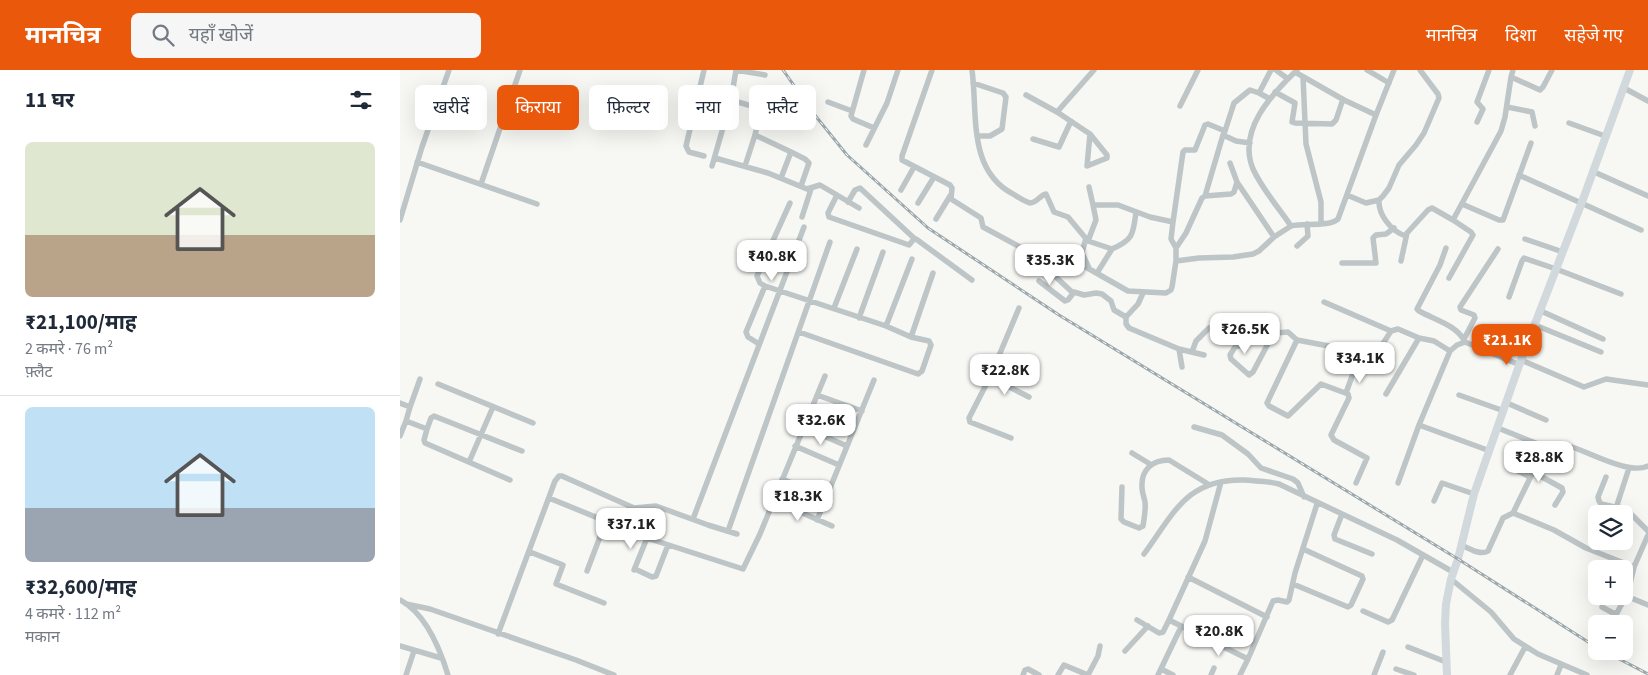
<!DOCTYPE html>
<html lang="hi">
<head>
<meta charset="utf-8">
<style>
	:root { --surface:#fff; --page:#f6f6f7; --text:#1f2937; --muted:#747a83; --line:#e0e1e3; --accent:#ea580c }
	body { margin:0; font-family:"Source Sans 3","Noto Sans Devanagari",sans-serif; background:var(--page); color:var(--text); height:100vh; display:flex; flex-direction:column; font-size:19px; white-space:nowrap }
	* { box-sizing:border-box; margin:0 }
	p { font-size:16px; color:var(--muted) }
	.icon { flex:none; width:28px; height:28px; fill:none; stroke:currentColor; stroke-width:2; stroke-linecap:round; stroke-linejoin:round }
	.map { position:relative; flex:1; overflow:hidden }
	.drawer { display:flex; flex-direction:column; background:var(--surface); width:400px }
	.drawer>* { flex:none }
	.hud { position:absolute; left:15px; top:15px; width:475px; height:45px; display:flex; gap:10px }
	.fabs { position:absolute; left:1188px; top:435px; display:grid; gap:10px }
	.fabs a { display:grid; place-items:center; width:45px; height:45px; border-radius:8px; background:var(--surface); box-shadow:0 5px 20px #0002; font-size:25px }
	.price { position:absolute; translate:-50% -42px; padding:0 11px; border-radius:10px; background:#fff; color:#222; font-size:16px; line-height:32px; filter:drop-shadow(0 1px 2px #0008) }
	.price::after { content:''; position:absolute; left:50%; top:30px; width:15px; height:11px; margin-left:-8px; background:inherit; clip-path:polygon(0 0,100% 0,50% 100%) }
	.price.selected { background:var(--accent); color:#fff }
	ul { padding:0; list-style:none }
	li { display:grid; align-content:center; gap:10px; height:265px; padding:0 25px }
	li+li { border-top:1px solid var(--line) }
	li span { display:grid; place-items:center; height:155px; border-radius:8px; color:#555 }
	li>.icon { margin-inline-start:auto }
	span .icon { width:90px; height:90px; fill:#fffc; stroke-width:1 }
	li b { font-size:21px }
	h2 { display:flex; justify-content:space-between; align-items:center; height:60px; padding:0 25px; font-size:21px }
	.chip { padding:0 18px; border-radius:8px; background:var(--surface); box-shadow:0 5px 20px #0002; font-size:18px; line-height:45px }
	.chip.selected { background:var(--accent); color:#fff }
	header { display:flex; align-items:center; gap:30px; box-sizing:border-box; height:70px; padding:0 25px; background:var(--accent); color:#fff }
	header strong { font-size:24px }
	nav { display:flex; gap:28px; margin-inline-start:auto; font-size:18px }
	.search { width:350px; height:45px; background:var(--page); display:flex; align-items:center; gap:12px; box-sizing:border-box; padding:0 18px; border-radius:8px; color:var(--muted); font-size:19px }
	main { display:flex; flex:1; min-height:0 }
	.map>svg:first-child { display:block }
</style>
</head>
<body>
<header>
<strong>मानचित्र</strong>
<div class="search"><svg class="icon" aria-label="search" viewBox="0 0 24 24"><circle cx="10" cy="10" r="6"/><path d="M15 15l6 6"/></svg>यहाँ खोजें</div>
<nav><a>मानचित्र</a><a>दिशा</a><a>सहेजे गए</a></nav>
</header>
<main>
<section class="drawer">
<h2>11 घर<svg class="icon" aria-label="filters" viewBox="0 0 24 24"><path d="M4 7h16M4 17h16"/><circle cx="9" cy="7" r="2"/><circle cx="15" cy="17" r="2"/></svg></h2>
<ul>
<li><span style="background:linear-gradient(#dfe7d0 60%,#b9a48a 0)"><svg class="icon" aria-label="home" viewBox="0 0 24 24"><path d="M3 11l9-7 9 7M6 9v11h12V9"/></svg></span><div><b>₹21,100/माह</b><p>2 कमरे · 76 m²</p><p>फ़्लैट</p></div></li>
<li><span style="background:linear-gradient(#bfe0f5 65%,#9aa5b1 0)"><svg class="icon" aria-label="home" viewBox="0 0 24 24"><path d="M3 11l9-7 9 7M6 9v11h12V9"/></svg></span><div><b>₹32,600/माह</b><p>4 कमरे · 112 m²</p><p>मकान</p></div></li>
</ul>
</section>
<div class="map">
<svg width="1248" height="605" viewBox="0 0 1248 605">
	<rect width="100%" height="100%" fill="#f7f7f4"/>
	<g fill="none" stroke-linecap="round" stroke-linejoin="round">
		<path stroke="#bec5c7" stroke-width="5.5" d="M304,0L286,76L289,82L304,86
			M336,0L365,5
			M464,0L451,46L453,49L474,58
			M532,0L502,86V90L550,115L552,118L551,129L581,148L583,157L622,178
			M572,0C578,43 567,100 613,124C618,127 625,132 630,133C637,133 640,125 646,124L654,142L668,147L688,171L712,179L697,203
			M876,0L888,9
			M967,0L989,13
			M1113,0L1111,7L1140,20L1143,17L1152,0
			M903,7L906,74L921,132V153
			M573,13L603,23L606,27L602,59L590,66H578
			M1224,18L1248,31
			M875,22L895,33L892,52L895,53L932,54L936,50L943,29
			M626,25L657,42
			M870,29L859,23L871,0
			M331,30L382,45
			M428,32L452,41
			M780,36L798,0
			M1107,37L1132,42L1135,56
			M361,40L355,65L391,82L381,108
			M976,45L994,0
			M1077,52L1083,39L1077,32L1089,0
			M1169,53L1205,66
			M825,61L834,33L850,20L859,23
			M690,64L687,96L707,88V85L690,64L657,42L694,0
			M633,69L659,77L671,51
			M466,75L487,33L498,0
			M391,82L405,89L409,93L401,116
			M315,88L368,103L407,119L420,115L459,138
			M17,92L137,134
			M830,93L837,112L874,167
			M312,96L331,30L336,0
			M345,96L355,65
			M1192,101L1248,126
			M1119,105L1241,160
			M81,114L120,0
			M689,117L693,135
			M501,120L514,97
			M437,125L428,143L429,147L509,175L514,169H516L572,210
			M947,125L966,133L979,130L983,126L989,118L999,95L1016,75L1024,63L1039,28L1038,24L1020,0
			M805,126L823,65
			M979,130C978,145 992,162 1006,166
			M448,132L455,120L460,118L515,169
			M518,133L534,107
			M1062,134L1099,150H1103L1131,73
			M402,147L411,119
			M536,149L550,126
			M0,150L22,77L49,0
			M773,152L783,82L785,80H795L805,55L808,54L825,61L823,65L836,71L850,73
			M891,156C904,153 930,157 938,149L976,45L944,30L895,2
			M686,168L682,183L689,198
			M1125,169L1163,182
			M688,171L696,150L693,135H718L750,147L773,152L771,169L776,178V191
			M897,176L908,166L907,154
			M776,178L786,163L802,128L805,126L831,124L834,122L837,112
			M1046,178L1040,195L1017,239L1019,241C1035,250 1057,255 1065,272
			M712,179C734,169 733,164 736,142
			M1001,191L1007,163L1028,140L1032,138L1053,150
			M942,193H976L973,168L976,165L986,164L994,158
			M634,194L644,196L672,222
			M659,199L684,196L728,221L766,223L771,220L772,217L776,191L799,188L833,187L853,184L859,181L874,167L891,156C879,138 862,119 853,99C837,60 872,24 897,0
			M1049,208L1073,165L1071,162L1053,150L1101,61L1105,47L1111,7
			M639,211L665,231L668,230L674,222L684,225L696,223L702,224L711,231L714,240L726,247L738,234L743,223
			M365,216L486,256L511,267L529,271L531,275L522,301L518,304L399,262
			M1109,227L1122,191L1124,188L1156,199L1221,224
			M924,232L991,261L998,259L1019,268L1034,271L1050,281
			M434,238L457,179
			M1141,241L1203,269
			M726,247V254L729,258L779,279L782,297
			M459,248L483,182
			M1135,255L1201,282
			M486,256L512,189
			M852,262L842,275L835,277L830,285L831,289L849,305L853,302L871,268L875,263L888,262L897,270
			M511,267L533,203
			M1064,269L1075,248L1074,245L1061,240L1060,237L1098,179
			M359,274L348,267L346,262L365,216L360,213L357,206L390,133
			M779,279L804,285
			M792,282L796,271L809,258
			M1121,290L1184,317L1206,309L1248,315
			M590,307L629,327
			M38,314L133,353
			M946,323L955,298L967,301L971,288
			M986,324L1019,268
			M417,325L462,341
			M1059,325L1104,341
			M0,333L10,337L6,351L27,359L31,348L34,346L122,381
			M1107,333L1146,350
			M10,337L20,309
			M403,357L447,376
			M794,357L822,365L848,384L861,398L893,409L898,413L904,427
			M1098,358L1158,382H1164L1172,377C1191,383 1230,405 1248,396
			M27,359L24,370L25,373L110,410
			M0,366L6,351
			M611,368L570,352L569,348L590,307L619,238
			M395,376L439,395
			M1090,381L1019,355L1050,281L1057,275L1065,272L1120,295
			M732,383L750,394
			M69,392L93,337
			M1112,398L1130,407
			M1229,398L1217,435L1220,438L1229,442L1248,461
			M1133,402L1162,418L1163,422L1155,435
			M1206,407L1198,427L1199,431L1201,434L1219,438
			M382,409L426,427
			M821,412L805,471L769,550L848,589L873,531L878,530L887,532L889,530L895,503L917,434
			M956,413L967,388L934,370L931,365L949,328L948,324L921,314L888,346L869,336L867,333L897,270L934,277L971,288L975,286L991,261
			M998,413L1019,355
			M722,417L721,449L724,452L739,458L743,456C744,449 746,440 745,432C744,427 742,422 742,417C741,400 752,390 769,390L808,414
			M149,428L247,468L343,499L360,464L425,306
			M373,430L432,456
			M1034,431L1042,413L1074,424
			M1113,443L1133,402L1143,375
			M942,444L934,465L935,469L972,484
			M293,449L404,157
			M417,450L474,310
			M328,461L430,172
			M1248,465L1234,497L1228,522L1231,528L1248,535
			M1061,475C1069,478 1080,486 1088,481L1103,448L1113,443L1154,460L1186,478L1234,497
			M130,482L163,495L156,514L204,533
			M744,484C774,443 787,408 845,410C856,411 868,411 879,414L997,470L1053,502
			M235,499L252,507L256,506L268,475
			M234,500L247,468
			M187,501L206,451
			M788,507L867,547
			M1051,509L1091,542L1114,569L1138,584L1187,605
			M893,514L948,537L951,535L963,509L962,506L903,479
			M0,530C25,543 40,579 48,605
			M6,534L30,539L176,590L214,605
			M1202,537L1213,543H1217L1228,522
			M963,541L988,552L992,550L1023,485
			M737,550L759,563L763,562L769,550
			M98,564L155,411L159,406H162L234,438L256,436L308,455L337,464
			M0,576L41,588
			M1008,577L1046,592
			M725,581L748,556
			M761,599L773,605
			M996,599L1014,605
			M6,605L14,581
			M623,605L625,600L628,599L639,605
			M658,605L664,595L688,605
			M688,605L698,586L700,576
			M758,605L781,557
			M811,605L814,598
			M840,605L848,589
			M974,605L983,582
			M1110,605L1125,577
			M1157,605L1161,595"/>
		<path stroke="#d2d9dc" stroke-width="8" d="M1047,605L1045,554L1046,534L1051,509L1058,489L1074,424L1121,290L1182,132L1230,0"/>
		<g stroke="#9da8ac" stroke-width="3">
			<path id="rail" d="M383,0L414,44L447,85L528,158L659,245L1058,489L1196,577
				M1204,581L1248,604"/>
		</g>
		<use href="#rail" stroke="#fff" stroke-width="1" stroke-dasharray="4" stroke-linecap="butt"/>
	</g>
</svg>
<div class="fabs">
<a><svg class="icon" aria-label="layers" viewBox="0 0 24 24"><path d="M12 4l9 5-9 5-9-5zM3 14l9 5 9-5"/></svg></a>
<a>+</a>
<a>−</a>
</div>
<b class="price" style="left:372px;top:212px">₹40.8K</b>
<b class="price" style="left:650px;top:216px">₹35.3K</b>
<b class="price" style="left:845px;top:285px">₹26.5K</b>
<b class="price selected" style="left:1107px;top:296px">₹21.1K</b>
<b class="price" style="left:960px;top:314px">₹34.1K</b>
<b class="price" style="left:605px;top:326px">₹22.8K</b>
<b class="price" style="left:421px;top:376px">₹32.6K</b>
<b class="price" style="left:1139px;top:413px">₹28.8K</b>
<b class="price" style="left:398px;top:452px">₹18.3K</b>
<b class="price" style="left:231px;top:480px">₹37.1K</b>
<b class="price" style="left:819px;top:587px">₹20.8K</b>
<div class="hud">
<a class="chip">खरीदें</a>
<a class="chip selected">किराया</a>
<a class="chip">फ़िल्टर</a>
<a class="chip">नया</a>
<a class="chip">फ़्लैट</a>
</div>
</div>
</main>
</body>
</html>
